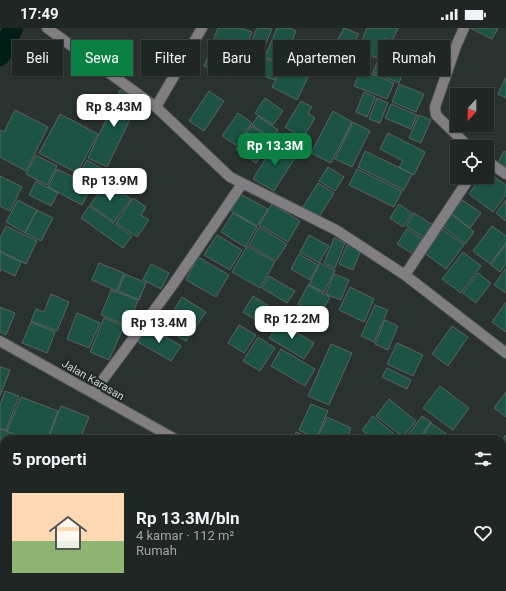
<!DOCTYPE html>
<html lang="id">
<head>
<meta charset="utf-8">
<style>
	:root { --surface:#202623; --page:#282e2b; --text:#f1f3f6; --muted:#a2a5a6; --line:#3d4341; --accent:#0b8043 }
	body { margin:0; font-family:Roboto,sans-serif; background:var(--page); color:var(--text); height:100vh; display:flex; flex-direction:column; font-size:15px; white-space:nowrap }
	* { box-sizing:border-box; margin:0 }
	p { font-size:13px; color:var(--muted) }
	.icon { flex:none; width:22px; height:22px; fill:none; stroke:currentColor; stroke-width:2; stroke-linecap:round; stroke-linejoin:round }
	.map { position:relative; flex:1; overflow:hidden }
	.panel { position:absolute; left:0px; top:407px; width:506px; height:156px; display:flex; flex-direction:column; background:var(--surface); border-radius:12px 12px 0 0; box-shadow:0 1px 3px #0004,0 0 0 1px var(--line) }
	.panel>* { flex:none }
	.top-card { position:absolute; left:12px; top:12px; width:482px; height:36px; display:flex; gap:8px }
	.needle { width:26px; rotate:201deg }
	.tools { position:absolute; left:450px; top:60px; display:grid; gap:8px }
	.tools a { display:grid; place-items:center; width:44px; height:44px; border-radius:0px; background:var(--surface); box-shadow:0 1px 3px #0004,0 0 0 1px var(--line); font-size:20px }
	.price { position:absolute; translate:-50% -34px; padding:0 9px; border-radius:8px; background:#fff; color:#222; font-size:13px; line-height:26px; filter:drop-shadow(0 1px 2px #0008) }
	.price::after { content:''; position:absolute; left:50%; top:24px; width:12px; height:9px; margin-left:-6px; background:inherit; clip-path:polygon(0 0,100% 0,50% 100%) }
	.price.selected { background:var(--accent); color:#fff }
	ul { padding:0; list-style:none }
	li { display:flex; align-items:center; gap:12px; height:100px; padding:0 12px }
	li+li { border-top:1px solid var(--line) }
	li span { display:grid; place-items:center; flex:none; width:112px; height:80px; border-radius:0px; color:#555 }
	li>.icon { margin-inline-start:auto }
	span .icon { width:48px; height:48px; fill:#fffc; stroke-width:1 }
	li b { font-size:17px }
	h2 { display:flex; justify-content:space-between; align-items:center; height:48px; padding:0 12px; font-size:17px }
	.pill { padding:0 14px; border-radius:0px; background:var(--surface); box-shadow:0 1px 3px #0004,0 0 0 1px var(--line); font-size:14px; line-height:36px }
	.pill.selected { background:var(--accent); color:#fff }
	.status { display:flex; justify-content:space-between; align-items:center; height:28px; padding:0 20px; background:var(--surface); direction:ltr }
	.status svg { height:11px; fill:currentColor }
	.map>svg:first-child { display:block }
</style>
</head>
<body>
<div class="status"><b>17:49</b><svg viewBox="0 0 49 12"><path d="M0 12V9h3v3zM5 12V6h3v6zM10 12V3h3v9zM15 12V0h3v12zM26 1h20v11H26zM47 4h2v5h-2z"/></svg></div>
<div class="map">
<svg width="506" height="563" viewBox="0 0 506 563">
	<rect width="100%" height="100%" fill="#2a322f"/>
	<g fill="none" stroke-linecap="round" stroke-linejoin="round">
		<path stroke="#001d16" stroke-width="20" d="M0,28L13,0"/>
	</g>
	<path fill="#1c5345" stroke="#5a6360" d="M218,0H241L252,4L243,26L213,13Z
		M257,0L272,1L261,27L248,22Z
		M277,0H290L296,3L282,36L265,29Z
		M344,0L359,6L352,18L338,11Z
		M367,0H398L392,13L384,10L377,30L362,24L366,14L362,12Z
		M470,0H498L492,11Z
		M399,13L425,23L418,39L393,28Z
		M213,15L241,26L232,49L204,38Z
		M246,22L280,37L274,52L239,37Z
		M381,25L406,36L399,55L373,44Z
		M285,33L310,45L297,72L272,59Z
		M361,41L394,55L387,71L354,58Z
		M506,49V70L498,66Z
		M399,56L424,66L416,84L392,74Z
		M120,62L140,71L107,139L88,130Z
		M209,63L224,73L204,103L189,93Z
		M364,64L375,69L367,89L356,84Z
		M265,70L283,83L273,97L255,85Z
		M377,70L388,75L380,95L369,91Z
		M301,73L312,79L308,85L315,90L303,110L285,99Z
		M391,76L417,87L411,101L385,90Z
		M15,82L48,99L26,143L0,129V102L4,104Z
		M333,83L352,94L331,135L311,125Z
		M238,85L252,95L236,117L222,108Z
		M60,86L98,106L77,145L39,125Z
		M419,87L431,92L421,115L409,110Z
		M258,88L278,102L272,110L252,97Z
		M353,94L370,103L352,139L335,131Z
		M251,98L272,111L266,119L246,106Z
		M388,105L425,124L414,147L399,139L403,133L380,121Z
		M245,107L265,121L256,135L236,121Z
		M275,115L296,128L274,163L253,151Z
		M365,123L412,146L404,162L358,139Z
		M504,123L506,124V142L497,137Z
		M36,127L57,138L47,157L26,146Z
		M87,132L101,140L82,177L48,159L57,141L77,151Z
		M328,139L344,149L335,163L319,153Z
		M357,141L402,163L394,179L349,157Z
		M487,144L506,157V167L493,184L469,166L481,149H487Z
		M0,148L22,159L10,183L0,178Z
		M36,153L58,165L51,178L29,167Z
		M107,154L131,171L114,194L90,177Z
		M318,155L334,165L319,189L303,179Z
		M240,166L268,181L257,198L231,183Z
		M133,170L146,179L141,187L149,192L137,209L116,195Z
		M18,172L37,182L25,205L6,194Z
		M462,172L481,185L470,200L452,186Z
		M506,172V193L496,185Z
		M272,176L300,193L288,214L259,197Z
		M399,176L412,185L403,199L390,190Z
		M89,178L132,208L123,220L81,190Z
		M37,182L53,190L41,213L25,205Z
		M233,185L257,199L245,219L221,204Z
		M414,185L433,197L424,210L406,198Z
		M451,186L474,204L465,216L442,198Z
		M6,198L37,213L26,236L0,223V210Z
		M492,198L506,208V215L490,236L473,223Z
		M259,199L287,216L276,233L249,217Z
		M441,200L464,217L446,241L423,224Z
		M407,201L422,211L413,226L397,216Z
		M217,207L242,222L230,242L204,227Z
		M309,207L329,218L319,235L300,224Z
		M334,210L345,215L335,240L324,235Z
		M506,216V236L500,244L491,237Z
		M347,217L361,222L353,242L339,236Z
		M247,218L275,234L260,260L232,244Z
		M0,224L21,234L15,248L1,241L0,244Z
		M463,224L481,238L461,265L442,251Z
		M299,226L318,237L310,252L291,241Z
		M198,229L229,247L216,269L186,252Z
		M99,235L124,245L117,263L92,252Z
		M320,235L335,242L324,264L309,257Z
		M151,236L169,245L161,261L143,252Z
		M506,240V265L494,257Z
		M478,245L491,255L476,275L463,265Z
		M125,246L146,255L139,272L118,263Z
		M334,246L349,252L341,272L326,266Z
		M269,248L295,263L287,275L262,260Z
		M308,257L330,269L320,287L298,276Z
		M350,259L374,271L364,294L339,282Z
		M111,262L138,272L128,298L101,287Z
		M51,266L69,274L57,303L31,293L36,281L44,284Z
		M253,268L275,282L265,298L243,284Z
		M182,269L206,284L186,313L163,299Z
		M506,274V304L492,294Z
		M375,277L388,282L374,314L361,308Z
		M0,279L15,285L6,307L0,304Z
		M77,285L100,295L89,320L67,311Z
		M104,290L124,298L109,332L90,324Z
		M385,292L398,298L388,322L375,316Z
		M31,294L55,304L47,325L22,315Z
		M280,294L314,315L304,331L269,310Z
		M239,297L256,307L244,325L228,315Z
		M148,298L181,318L171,333L138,314Z
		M452,298L468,309L448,338L432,326Z
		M258,309L275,320L260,343L243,333Z
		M397,315L423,327L413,348L387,336Z
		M331,316L352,325L329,377L308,368Z
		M281,321L315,341L305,358L271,338Z
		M0,339L10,342L0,368Z
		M387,340L411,352L407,361L382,349Z
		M440,358L469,380L453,402L423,380Z
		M5,363L19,368L6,402L0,400V377Z
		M506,364V389L494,380Z
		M21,369L58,383L47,411H22L7,403Z
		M389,371L416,393L403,409L376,388Z
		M311,376L328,383L316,411H305L307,406L299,402Z
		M61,378L89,389L80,411H48Z
		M373,388L394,406L390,411H372L362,402Z
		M422,388L431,394L418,411H405Z
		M327,389L351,400L348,407L356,411H317Z
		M431,395L448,407L445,411H420Z
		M0,401L14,406L12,411H4V432L0,442Z
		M296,404L305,408L304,411H293Z
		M506,407V444L502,441V411Z
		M2,440H4V456L0,455V446Z
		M502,518L506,520V556L502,554Z
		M502,557L506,559V563H471L473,559H502Z
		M236,559H255L253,563H235Z
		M257,559H281L283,560L282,563H255Z
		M305,559H325L323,563H303Z
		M330,559H351L349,563H327Z
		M357,559H382L385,561L383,563H354Z
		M450,559H468L466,563H448Z"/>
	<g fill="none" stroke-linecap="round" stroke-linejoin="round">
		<g stroke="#484f4c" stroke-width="12">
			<path id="minor" d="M47,0L156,79L230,149L336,202L405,247L506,325
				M464,0L456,18L435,79L436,87L469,119
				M156,79L202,0
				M487,133L506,146
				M405,247L470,149
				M0,313L175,411
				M93,365L172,258L242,156
				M502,482H506
				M293,559L299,563
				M443,563L444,559"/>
		</g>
		<use href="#minor" stroke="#807e81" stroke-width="10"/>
	</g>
	<g text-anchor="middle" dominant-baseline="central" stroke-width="4" stroke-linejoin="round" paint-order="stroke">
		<g font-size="11" fill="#ced3d2" stroke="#202825">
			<text transform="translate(93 352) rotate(30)">Jalan Karasan</text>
		</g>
	</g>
</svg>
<div class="tools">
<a><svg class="needle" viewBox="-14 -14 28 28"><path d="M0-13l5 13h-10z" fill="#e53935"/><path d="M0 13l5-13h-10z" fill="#a2a5a6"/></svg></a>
<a><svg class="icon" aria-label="locate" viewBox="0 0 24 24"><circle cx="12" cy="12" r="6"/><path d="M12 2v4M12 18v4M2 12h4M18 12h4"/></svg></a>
</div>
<b class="price" style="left:114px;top:100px">Rp 8.43M</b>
<b class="price selected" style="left:275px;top:139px">Rp 13.3M</b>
<b class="price" style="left:110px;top:174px">Rp 13.9M</b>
<b class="price" style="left:292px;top:312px">Rp 12.2M</b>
<b class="price" style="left:159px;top:316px">Rp 13.4M</b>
<div class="top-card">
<a class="pill">Beli</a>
<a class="pill selected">Sewa</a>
<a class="pill">Filter</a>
<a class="pill">Baru</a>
<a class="pill">Apartemen</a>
<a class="pill">Rumah</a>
</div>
<section class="panel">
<h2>5 properti<svg class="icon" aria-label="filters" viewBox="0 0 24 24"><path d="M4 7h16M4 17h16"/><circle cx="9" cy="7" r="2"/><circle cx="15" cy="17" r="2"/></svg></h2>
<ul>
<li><span style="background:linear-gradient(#ffd9b3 60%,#8fb573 0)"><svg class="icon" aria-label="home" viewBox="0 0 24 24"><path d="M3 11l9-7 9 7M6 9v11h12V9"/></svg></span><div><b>Rp 13.3M/bln</b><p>4 kamar · 112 m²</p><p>Rumah</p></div><svg class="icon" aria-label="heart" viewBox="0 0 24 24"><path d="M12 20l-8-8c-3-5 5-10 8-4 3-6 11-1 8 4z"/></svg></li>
</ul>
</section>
</div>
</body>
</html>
